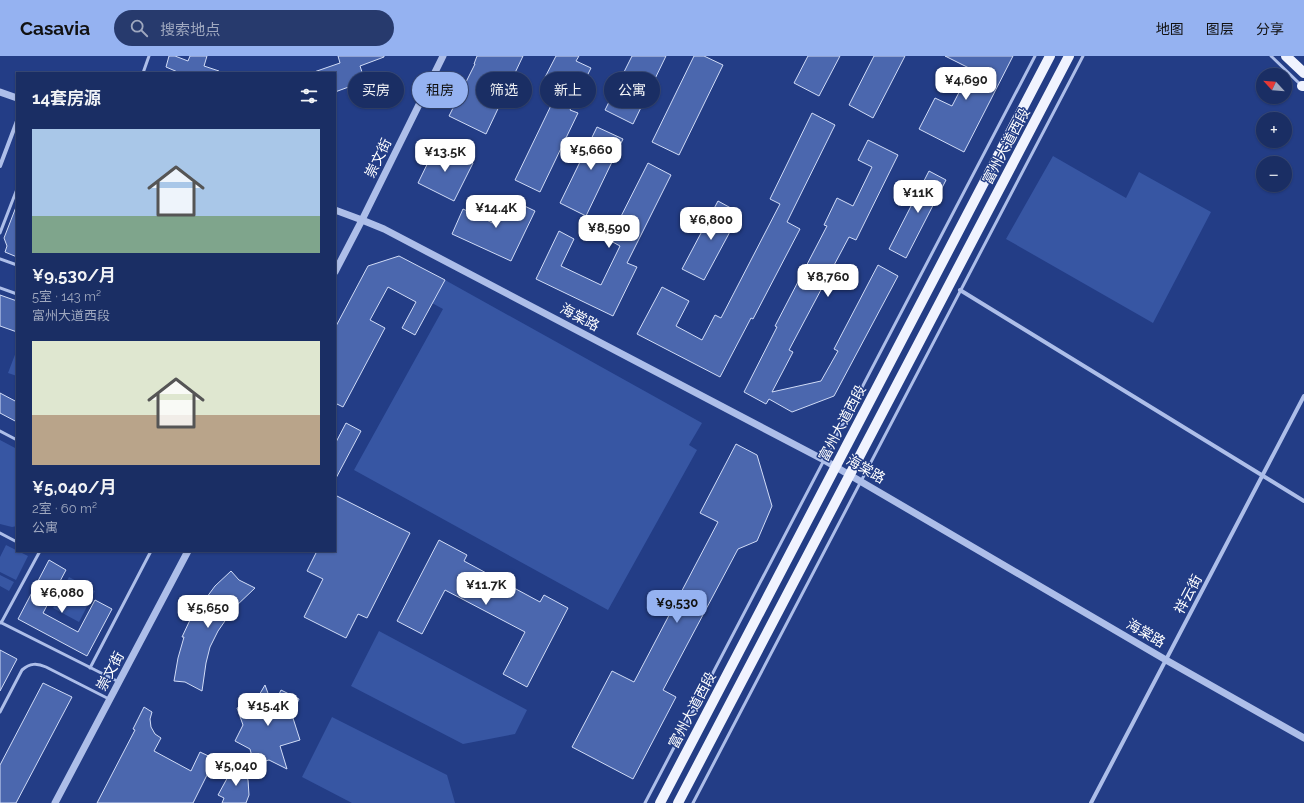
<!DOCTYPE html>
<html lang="zh">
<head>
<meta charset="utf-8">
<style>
	:root { --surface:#1a2e64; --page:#273a6d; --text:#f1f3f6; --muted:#9fa8bf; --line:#384a78; --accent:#95b2f1 }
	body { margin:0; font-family:Raleway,"Noto Sans SC",sans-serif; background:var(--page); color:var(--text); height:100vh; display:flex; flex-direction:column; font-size:15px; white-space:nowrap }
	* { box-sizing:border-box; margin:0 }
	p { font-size:13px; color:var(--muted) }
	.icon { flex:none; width:22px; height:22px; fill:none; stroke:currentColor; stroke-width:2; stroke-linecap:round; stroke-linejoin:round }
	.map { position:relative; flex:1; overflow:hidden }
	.details { position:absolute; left:16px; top:16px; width:320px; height:480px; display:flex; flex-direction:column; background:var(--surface); border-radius:0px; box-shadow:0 1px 3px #0004,0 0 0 1px var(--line) }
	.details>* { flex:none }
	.banner { position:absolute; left:348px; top:16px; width:380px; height:36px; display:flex; gap:8px }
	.needle { width:26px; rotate:296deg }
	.tools { position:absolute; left:1256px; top:12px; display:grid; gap:8px }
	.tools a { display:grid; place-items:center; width:36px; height:36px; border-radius:50%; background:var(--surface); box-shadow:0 1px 3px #0004,0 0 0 1px var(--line); font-size:20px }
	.price { position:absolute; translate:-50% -34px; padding:0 9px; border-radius:8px; background:#fff; color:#222; font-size:13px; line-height:26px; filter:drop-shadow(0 1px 2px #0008) }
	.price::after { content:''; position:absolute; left:50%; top:24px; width:12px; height:9px; margin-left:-6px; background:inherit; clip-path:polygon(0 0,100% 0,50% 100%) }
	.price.selected { background:var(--accent); color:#111 }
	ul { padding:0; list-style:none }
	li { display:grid; align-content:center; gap:8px; height:212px; padding:0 16px }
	li span { display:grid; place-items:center; height:124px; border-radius:0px; color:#555 }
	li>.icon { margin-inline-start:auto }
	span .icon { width:72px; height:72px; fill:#fffc; stroke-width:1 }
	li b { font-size:17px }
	h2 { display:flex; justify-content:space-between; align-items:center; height:48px; padding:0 16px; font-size:17px }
	.pill { padding:0 14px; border-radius:18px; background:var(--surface); box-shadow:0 1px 3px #0004,0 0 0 1px var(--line); font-size:14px; line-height:36px }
	.pill.selected { background:var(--accent); color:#111 }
	header { display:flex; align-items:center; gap:24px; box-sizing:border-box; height:56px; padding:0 20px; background:var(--accent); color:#111 }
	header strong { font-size:19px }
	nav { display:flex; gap:22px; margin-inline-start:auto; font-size:14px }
	.search { width:280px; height:36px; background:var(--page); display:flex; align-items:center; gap:10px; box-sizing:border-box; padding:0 14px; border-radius:22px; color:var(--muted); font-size:15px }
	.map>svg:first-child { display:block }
</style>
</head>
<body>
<header>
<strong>Casavia</strong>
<div class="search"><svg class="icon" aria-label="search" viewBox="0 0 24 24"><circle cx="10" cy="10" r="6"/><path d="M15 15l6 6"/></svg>搜索地点</div>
<nav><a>地图</a><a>图层</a><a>分享</a></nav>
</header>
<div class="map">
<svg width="1304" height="747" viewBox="0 0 1304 747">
	<rect width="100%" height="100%" fill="#233d86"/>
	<path fill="#3756a3" d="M1053,100L1126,142L1139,116L1211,156L1153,267L1006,183Z
		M445,224L702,367L689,389L697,394L608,554L354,414L443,253L432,247Z
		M16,296H17V320L8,317Z
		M0,384L17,393V470L12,471L0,468Z
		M6,489L28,500L16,524L0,516V501Z
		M0,519L14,526L9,535L0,530Z
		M69,521L95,535L79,566L53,552Z
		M379,575L527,654L515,678L463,688L351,630Z
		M332,661L447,719L455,747H352L302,721Z"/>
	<path fill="#4b67ae" stroke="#d1dcf7" d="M169,0H175L188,5L190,0H207L204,10L219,15V17H180L166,11Z
		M338,0H384V1L360,10L365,25L335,36V17L314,16L340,7Z
		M477,0H523L486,78L449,60L475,8H474Z
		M556,0H579L576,5L591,12L570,54L578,57L540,136L515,124L558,35L542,27Z
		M632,0H666L633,68L605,54Z
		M694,0H704L723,9L679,99L652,86Z
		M808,0H840L819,40L794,27Z
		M874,0H905L873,62L849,49Z
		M945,0H1013L964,96L919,73L935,42L952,50L971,13Z
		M812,57L835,69L787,166L800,173L753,263L751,262L720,321L637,278L662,231L689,245L676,270L702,284L715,259L721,262L780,148L770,143Z
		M597,71L623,83L586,160L560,147Z
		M868,84L898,99L856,184L849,181L789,294L793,296L772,336L821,325L838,295L834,293L878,209L898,220L834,340L792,356L769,343L766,348L744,336L777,271L775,270L827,170L824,169L837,142L853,150L872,111L858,104Z
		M437,88L473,107L454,145L418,127Z
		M648,107L671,119L627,207L637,211L613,260L536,223L559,175L574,183L561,210L601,229L620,190L609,184Z
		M929,115L946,124L906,202L889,193Z
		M508,142L535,155L511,205L452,178L463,153L495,168Z
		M718,145L740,157L704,224L682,213Z
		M16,151H17V201L5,196L7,190L4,182Z
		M399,200L445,224L415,279L402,272L416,246L388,231L370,264L385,272L343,351L335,347V272L368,210Z
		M0,239L17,245V276L0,270Z
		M0,337L17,346V366L0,357Z
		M346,367L361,375L335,424V388Z
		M736,388L757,399L772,450L757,485L738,493L663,634L676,641L633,723L572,691L612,615L634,626L718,466L700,457Z
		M335,439L410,477L367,562L358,558L346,582L304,561L323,523L307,515L317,495H335Z
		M439,484L467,499L464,505L540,546L544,539L568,552L527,631L503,618L525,576L445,534L422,578L397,565Z
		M49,504L66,514L43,557L78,576L95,544L112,553L87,600L18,563Z
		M231,515L239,524L255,532L234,552L218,575L210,591L206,607L202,635L185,626L174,625L178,602L184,581H182L190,564L199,548L201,549L215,530Z
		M0,594L17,603L0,635Z
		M43,627L72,641L16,747H0V709Z
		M265,629L273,651L281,634L299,643L292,659L300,684L280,690L287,713L269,704L254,708L250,693L235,685L243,669L237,652L255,646Z
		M144,651L152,656L150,663L151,671L155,678L161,682L154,695L191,715L200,696L215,703L193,747H97L135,674L133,673Z
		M236,706L244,714L248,724L249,739L246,747H222L224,742L218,739Z"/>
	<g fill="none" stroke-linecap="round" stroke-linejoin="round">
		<path stroke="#adbee9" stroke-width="2" stroke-dasharray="2 3" stroke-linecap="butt" d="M221,496V495"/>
		<path stroke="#adbee9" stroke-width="3" d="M1271,0L1301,29
			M143,17L149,0
			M0,177L17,133
			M0,203L17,209
			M0,232L17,238
			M0,375L17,384
			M0,477L17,486
			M0,566L119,626
			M1,567L40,495
			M90,612L151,495
			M0,656L22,614C30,607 37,607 46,611L109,643
			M645,747L1035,0
			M693,747L1083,0"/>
		<path stroke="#adbee9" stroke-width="4" d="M0,110L17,65
			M960,234L1304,445
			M1091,747L1304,340"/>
		<path stroke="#adbee9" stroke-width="7" d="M0,36L17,42
			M335,154L362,164L384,173L824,404L1166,604L1304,682
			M335,216L362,164L443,0
			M55,747L188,495"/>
		<path stroke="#f0f3fe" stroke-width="10" d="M1286,0L1304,17
			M1302,30H1304
			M660,747L1050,0
			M678,747L1069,0"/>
	</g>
	<g text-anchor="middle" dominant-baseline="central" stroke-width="3" stroke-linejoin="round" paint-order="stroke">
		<g font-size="14" fill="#fff" stroke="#233d86">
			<text transform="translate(1006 90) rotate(-62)">富州大道西段</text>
			<text transform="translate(378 102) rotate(-64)">崇文街</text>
			<text transform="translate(580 261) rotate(28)">海棠路</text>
			<text transform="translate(842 367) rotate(-62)">富州大道西段</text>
			<text transform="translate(866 413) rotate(30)">海棠路</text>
			<text transform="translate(1188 538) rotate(-62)">祥云街</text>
			<text transform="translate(1146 577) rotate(30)">海棠路</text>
			<text transform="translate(110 615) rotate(-62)">崇文街</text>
			<text transform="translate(692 654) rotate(-62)">富州大道西段</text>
		</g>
	</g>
</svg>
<div class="tools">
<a><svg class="needle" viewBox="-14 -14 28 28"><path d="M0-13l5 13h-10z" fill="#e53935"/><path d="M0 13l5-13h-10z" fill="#9fa8bf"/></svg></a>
<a>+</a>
<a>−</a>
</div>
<b class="price" style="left:966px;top:45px">¥4,690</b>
<b class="price" style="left:591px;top:115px">¥5,660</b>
<b class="price" style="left:445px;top:117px">¥13.5K</b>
<b class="price" style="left:918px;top:158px">¥11K</b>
<b class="price" style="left:496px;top:173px">¥14.4K</b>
<b class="price" style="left:711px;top:185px">¥6,800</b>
<b class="price" style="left:609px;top:193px">¥8,590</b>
<b class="price" style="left:828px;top:242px">¥8,760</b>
<b class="price" style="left:486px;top:550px">¥11.7K</b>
<b class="price" style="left:62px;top:558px">¥6,080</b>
<b class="price selected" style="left:677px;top:568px">¥9,530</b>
<b class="price" style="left:208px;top:573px">¥5,650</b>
<b class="price" style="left:268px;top:671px">¥15.4K</b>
<b class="price" style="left:236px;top:731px">¥5,040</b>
<div class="banner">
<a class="pill">买房</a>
<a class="pill selected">租房</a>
<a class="pill">筛选</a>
<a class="pill">新上</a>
<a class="pill">公寓</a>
</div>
<section class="details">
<h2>14套房源<svg class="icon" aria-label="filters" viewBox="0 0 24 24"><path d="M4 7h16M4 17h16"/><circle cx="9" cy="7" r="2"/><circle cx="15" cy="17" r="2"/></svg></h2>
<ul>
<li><span style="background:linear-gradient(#a9c7e8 70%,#7fa58c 0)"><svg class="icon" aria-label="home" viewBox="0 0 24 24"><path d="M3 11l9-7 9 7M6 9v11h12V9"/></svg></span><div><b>¥9,530/月</b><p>5室 · 143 m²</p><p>富州大道西段</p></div></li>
<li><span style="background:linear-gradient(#dfe7d0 60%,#b9a48a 0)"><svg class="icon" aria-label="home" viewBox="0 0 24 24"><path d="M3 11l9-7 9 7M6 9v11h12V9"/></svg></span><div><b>¥5,040/月</b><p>2室 · 60 m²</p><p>公寓</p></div></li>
</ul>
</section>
</div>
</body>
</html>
